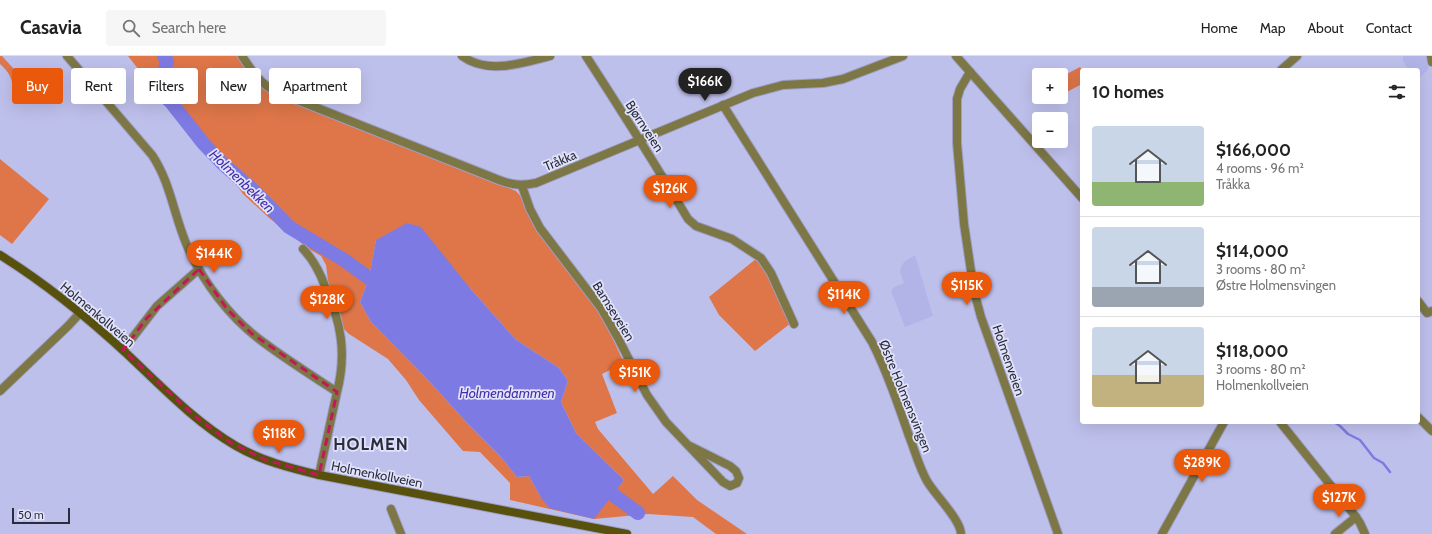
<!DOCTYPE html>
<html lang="en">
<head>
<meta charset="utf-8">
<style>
	:root { --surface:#fff; --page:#f6f6f6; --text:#222; --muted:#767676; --line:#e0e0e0; --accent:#ea580c }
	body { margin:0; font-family:Cabin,sans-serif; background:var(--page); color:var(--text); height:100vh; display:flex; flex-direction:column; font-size:15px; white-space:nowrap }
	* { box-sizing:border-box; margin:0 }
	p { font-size:13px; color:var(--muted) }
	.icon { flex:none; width:22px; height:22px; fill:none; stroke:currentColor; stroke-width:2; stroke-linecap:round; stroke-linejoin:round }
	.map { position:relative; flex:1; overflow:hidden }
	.side { position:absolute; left:1080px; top:12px; width:340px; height:356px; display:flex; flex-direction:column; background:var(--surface); border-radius:4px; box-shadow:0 4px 16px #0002 }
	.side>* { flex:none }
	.top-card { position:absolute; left:12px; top:12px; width:380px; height:36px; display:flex; gap:8px }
	.fabs { position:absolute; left:1032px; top:12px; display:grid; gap:8px }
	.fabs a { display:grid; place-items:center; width:36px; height:36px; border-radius:4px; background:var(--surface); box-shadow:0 4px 16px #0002; font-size:20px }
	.scale { position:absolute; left:12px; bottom:10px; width:58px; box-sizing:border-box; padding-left:4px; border:2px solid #2b2c3d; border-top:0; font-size:11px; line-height:14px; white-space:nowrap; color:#2b2c3d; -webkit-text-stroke:3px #e1e3fa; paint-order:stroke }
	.price { position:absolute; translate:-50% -34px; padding:0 9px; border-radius:14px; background:var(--accent); color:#fff; font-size:13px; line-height:26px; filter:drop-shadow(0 1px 2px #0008) }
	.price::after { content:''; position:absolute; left:50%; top:24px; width:12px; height:9px; margin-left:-6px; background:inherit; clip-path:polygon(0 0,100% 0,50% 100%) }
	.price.active { background:#222; color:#fff }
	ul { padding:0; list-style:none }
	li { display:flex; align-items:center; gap:12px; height:100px; padding:0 12px }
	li+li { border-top:1px solid var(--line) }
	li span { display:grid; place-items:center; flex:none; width:112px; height:80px; border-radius:4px; color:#555 }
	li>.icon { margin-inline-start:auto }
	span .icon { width:48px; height:48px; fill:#fffc; stroke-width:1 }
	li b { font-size:17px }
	h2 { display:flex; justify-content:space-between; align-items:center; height:48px; padding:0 12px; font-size:17px }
	.tag { padding:0 14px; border-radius:4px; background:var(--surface); box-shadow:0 4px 16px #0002; font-size:14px; line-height:36px }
	.tag.active { background:var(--accent); color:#fff }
	header { display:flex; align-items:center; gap:24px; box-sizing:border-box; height:56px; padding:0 20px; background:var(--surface); border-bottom:1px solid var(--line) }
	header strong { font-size:19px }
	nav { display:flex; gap:22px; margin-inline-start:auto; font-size:14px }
	.search { width:280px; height:36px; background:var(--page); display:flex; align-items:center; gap:10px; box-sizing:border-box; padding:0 14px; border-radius:4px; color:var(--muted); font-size:15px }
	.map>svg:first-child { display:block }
</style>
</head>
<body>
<header>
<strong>Casavia</strong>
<div class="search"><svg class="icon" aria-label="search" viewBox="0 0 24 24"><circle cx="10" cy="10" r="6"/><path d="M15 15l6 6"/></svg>Search here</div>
<nav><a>Home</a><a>Map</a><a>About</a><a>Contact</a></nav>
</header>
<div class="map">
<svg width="1432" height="478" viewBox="0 0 1432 478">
	<rect width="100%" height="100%" fill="#bec0ec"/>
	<path fill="#b2b4e8" d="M1403,0H1426L1429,10L1427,15L1418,23V14H1408L1403,4Z
		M915,199L933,260L905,271L891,235L894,231L904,227L900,216L901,211L904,206Z"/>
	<path fill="#de7649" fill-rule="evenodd" d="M0,0H2L23,23L20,45L12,44C15,30 12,18 0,8Z
		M128,0H237L256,27L269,37L516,135C527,146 529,162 538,175C555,201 577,224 595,250C607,268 615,288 624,307L602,318L617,357L595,366L598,373L653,438L673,420L697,444L747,478H716L693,461L648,458L594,463L510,444V427L480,396L463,395L419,344L406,324L388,303L349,278L344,273L328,225L326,209L321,200L309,193L268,161L243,138L230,120L198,90ZM376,184L469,231L515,283L559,312L568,325L561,346L576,377L624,424L612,438L540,440L529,420L517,421L500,400L467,367L430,326L371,266L360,246L369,222Z
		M1080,11L1082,14V28L1061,39V21Z
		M0,103L49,143L12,188L0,179Z
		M757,202L767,214L791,267L755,295L719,259L709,241Z"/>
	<path fill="#7e7ae3" d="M407,167L421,171L469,231L515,283L559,312L568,325L561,346L576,377L624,424L594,463L549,452L540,440L529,420L517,421L500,400L467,367L430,326L371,266L360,246L369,222L376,184Z"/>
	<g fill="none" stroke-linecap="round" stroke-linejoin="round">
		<path stroke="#7e7ae3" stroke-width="2.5" d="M1334,366L1340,370L1348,378L1360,384L1374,402L1383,407L1390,416"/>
		<path stroke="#7e7ae3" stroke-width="14" d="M164,0L167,5L159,36L170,45L203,87L223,108L253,134L289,171L344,204L369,222
			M612,438L638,457"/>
		<g stroke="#9e9fc6" stroke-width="10">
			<path id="minor" d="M67,0L152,99C171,127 174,161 188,192C204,227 229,260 259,283C284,302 311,319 337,336L319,419
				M462,0C488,19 522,7 550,0
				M586,0C621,54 655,108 688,163L696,170L732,183L761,202L771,217L794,268
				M1431,0L1432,6
				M1281,14L1297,0
				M970,16L960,33L957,43V87L964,168L974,235L981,261L1058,478
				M723,49L872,286C887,316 898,348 909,380C915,395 919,411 927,425C935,439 961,464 961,478
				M522,130L530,153L540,172L601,252L618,282L647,339L666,366L723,426L730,430L737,427L739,422L736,415L730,410L690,390
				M303,193C313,203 320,217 325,230C341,266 347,297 337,336
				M1418,245L1427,257L1432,255
				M123,294L157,250L199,213
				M0,335L68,270L80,257
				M1418,361L1432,375
				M391,453L401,478
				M1162,478L1224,366
				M1335,478L1356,461"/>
		</g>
		<g stroke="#9e9fc6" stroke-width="10">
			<path id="tertiary" d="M242,0C252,15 260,28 277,36L499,124C512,129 522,130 536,127L753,37L783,29L823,27L843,23L903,0
				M956,0L1082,142
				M1280,366L1356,461L1360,467L1365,478"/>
		</g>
		<g stroke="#9e9fc6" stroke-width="10">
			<path id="secondary" d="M0,199C45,227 87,261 127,298C161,330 195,366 236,390C262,405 290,412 319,419L627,478"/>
		</g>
		<use href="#minor" stroke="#7c7745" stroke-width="8"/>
		<use href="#tertiary" stroke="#7c7745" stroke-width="8"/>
		<use href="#secondary" stroke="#58510d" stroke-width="8"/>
	</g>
	<path fill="none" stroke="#c2185b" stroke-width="3" stroke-dasharray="8 5" stroke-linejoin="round" d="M199,213L227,253L251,277L337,336L319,419L266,404L231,387L197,362L123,294L147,262Z"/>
	<g text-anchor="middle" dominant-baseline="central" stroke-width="3.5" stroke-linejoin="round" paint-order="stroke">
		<g font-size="13" fill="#2b2c3d" stroke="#e1e3fa">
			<text transform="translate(645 70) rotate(57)">Bjørnveien</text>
			<text transform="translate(560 104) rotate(-23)">Tråkka</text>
			<text transform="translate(614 255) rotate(58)">Bamseveien</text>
			<text transform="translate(98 258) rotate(40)">Holmenkollveien</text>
			<text transform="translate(1009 304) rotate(71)">Holmenveien</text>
			<text transform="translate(906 340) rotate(68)">Østre Holmensvingen</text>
			<text transform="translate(377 418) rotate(11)">Holmenkollveien</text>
		</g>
		<g font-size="14" font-style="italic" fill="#442fa9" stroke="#e1e3fa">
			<text transform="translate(242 125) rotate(44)">Holmenbekken</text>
			<text x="507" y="337">Holmendammen</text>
		</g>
		<g font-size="17" font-weight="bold" letter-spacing="1" fill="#2b2c3d" stroke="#e1e3fa">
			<text x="371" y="388">HOLMEN</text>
		</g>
	</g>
</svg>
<div class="fabs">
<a>+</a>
<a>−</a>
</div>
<div class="scale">50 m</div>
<b class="price active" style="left:705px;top:46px">$166K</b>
<b class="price" style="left:670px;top:153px">$126K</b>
<b class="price" style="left:214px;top:218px">$144K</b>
<b class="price" style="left:967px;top:250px">$115K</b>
<b class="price" style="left:844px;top:259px">$114K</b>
<b class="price" style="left:327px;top:264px">$128K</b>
<b class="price" style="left:635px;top:337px">$151K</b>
<b class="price" style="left:279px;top:398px">$118K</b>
<b class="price" style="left:1202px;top:427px">$289K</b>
<b class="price" style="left:1339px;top:462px">$127K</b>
<div class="top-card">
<a class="tag active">Buy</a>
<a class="tag">Rent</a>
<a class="tag">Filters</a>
<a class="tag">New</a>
<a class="tag">Apartment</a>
</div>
<section class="side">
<h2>10 homes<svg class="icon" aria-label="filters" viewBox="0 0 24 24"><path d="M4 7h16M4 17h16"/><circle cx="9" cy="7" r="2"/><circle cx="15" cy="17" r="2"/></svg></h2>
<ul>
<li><span style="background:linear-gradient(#c9d6e8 70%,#8fb573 0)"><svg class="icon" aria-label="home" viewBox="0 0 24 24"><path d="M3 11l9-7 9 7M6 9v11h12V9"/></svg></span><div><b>$166,000</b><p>4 rooms · 96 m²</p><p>Tråkka</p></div></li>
<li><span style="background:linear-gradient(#c9d6e8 75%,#9aa5b1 0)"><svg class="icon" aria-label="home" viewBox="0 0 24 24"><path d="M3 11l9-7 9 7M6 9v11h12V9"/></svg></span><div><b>$114,000</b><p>3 rooms · 80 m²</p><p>Østre Holmensvingen</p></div></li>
<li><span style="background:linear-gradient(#c9d6e8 60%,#c2b280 0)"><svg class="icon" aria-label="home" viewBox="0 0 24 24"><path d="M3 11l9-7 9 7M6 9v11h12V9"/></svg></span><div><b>$118,000</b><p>3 rooms · 80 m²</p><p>Holmenkollveien</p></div></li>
</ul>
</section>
</div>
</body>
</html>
